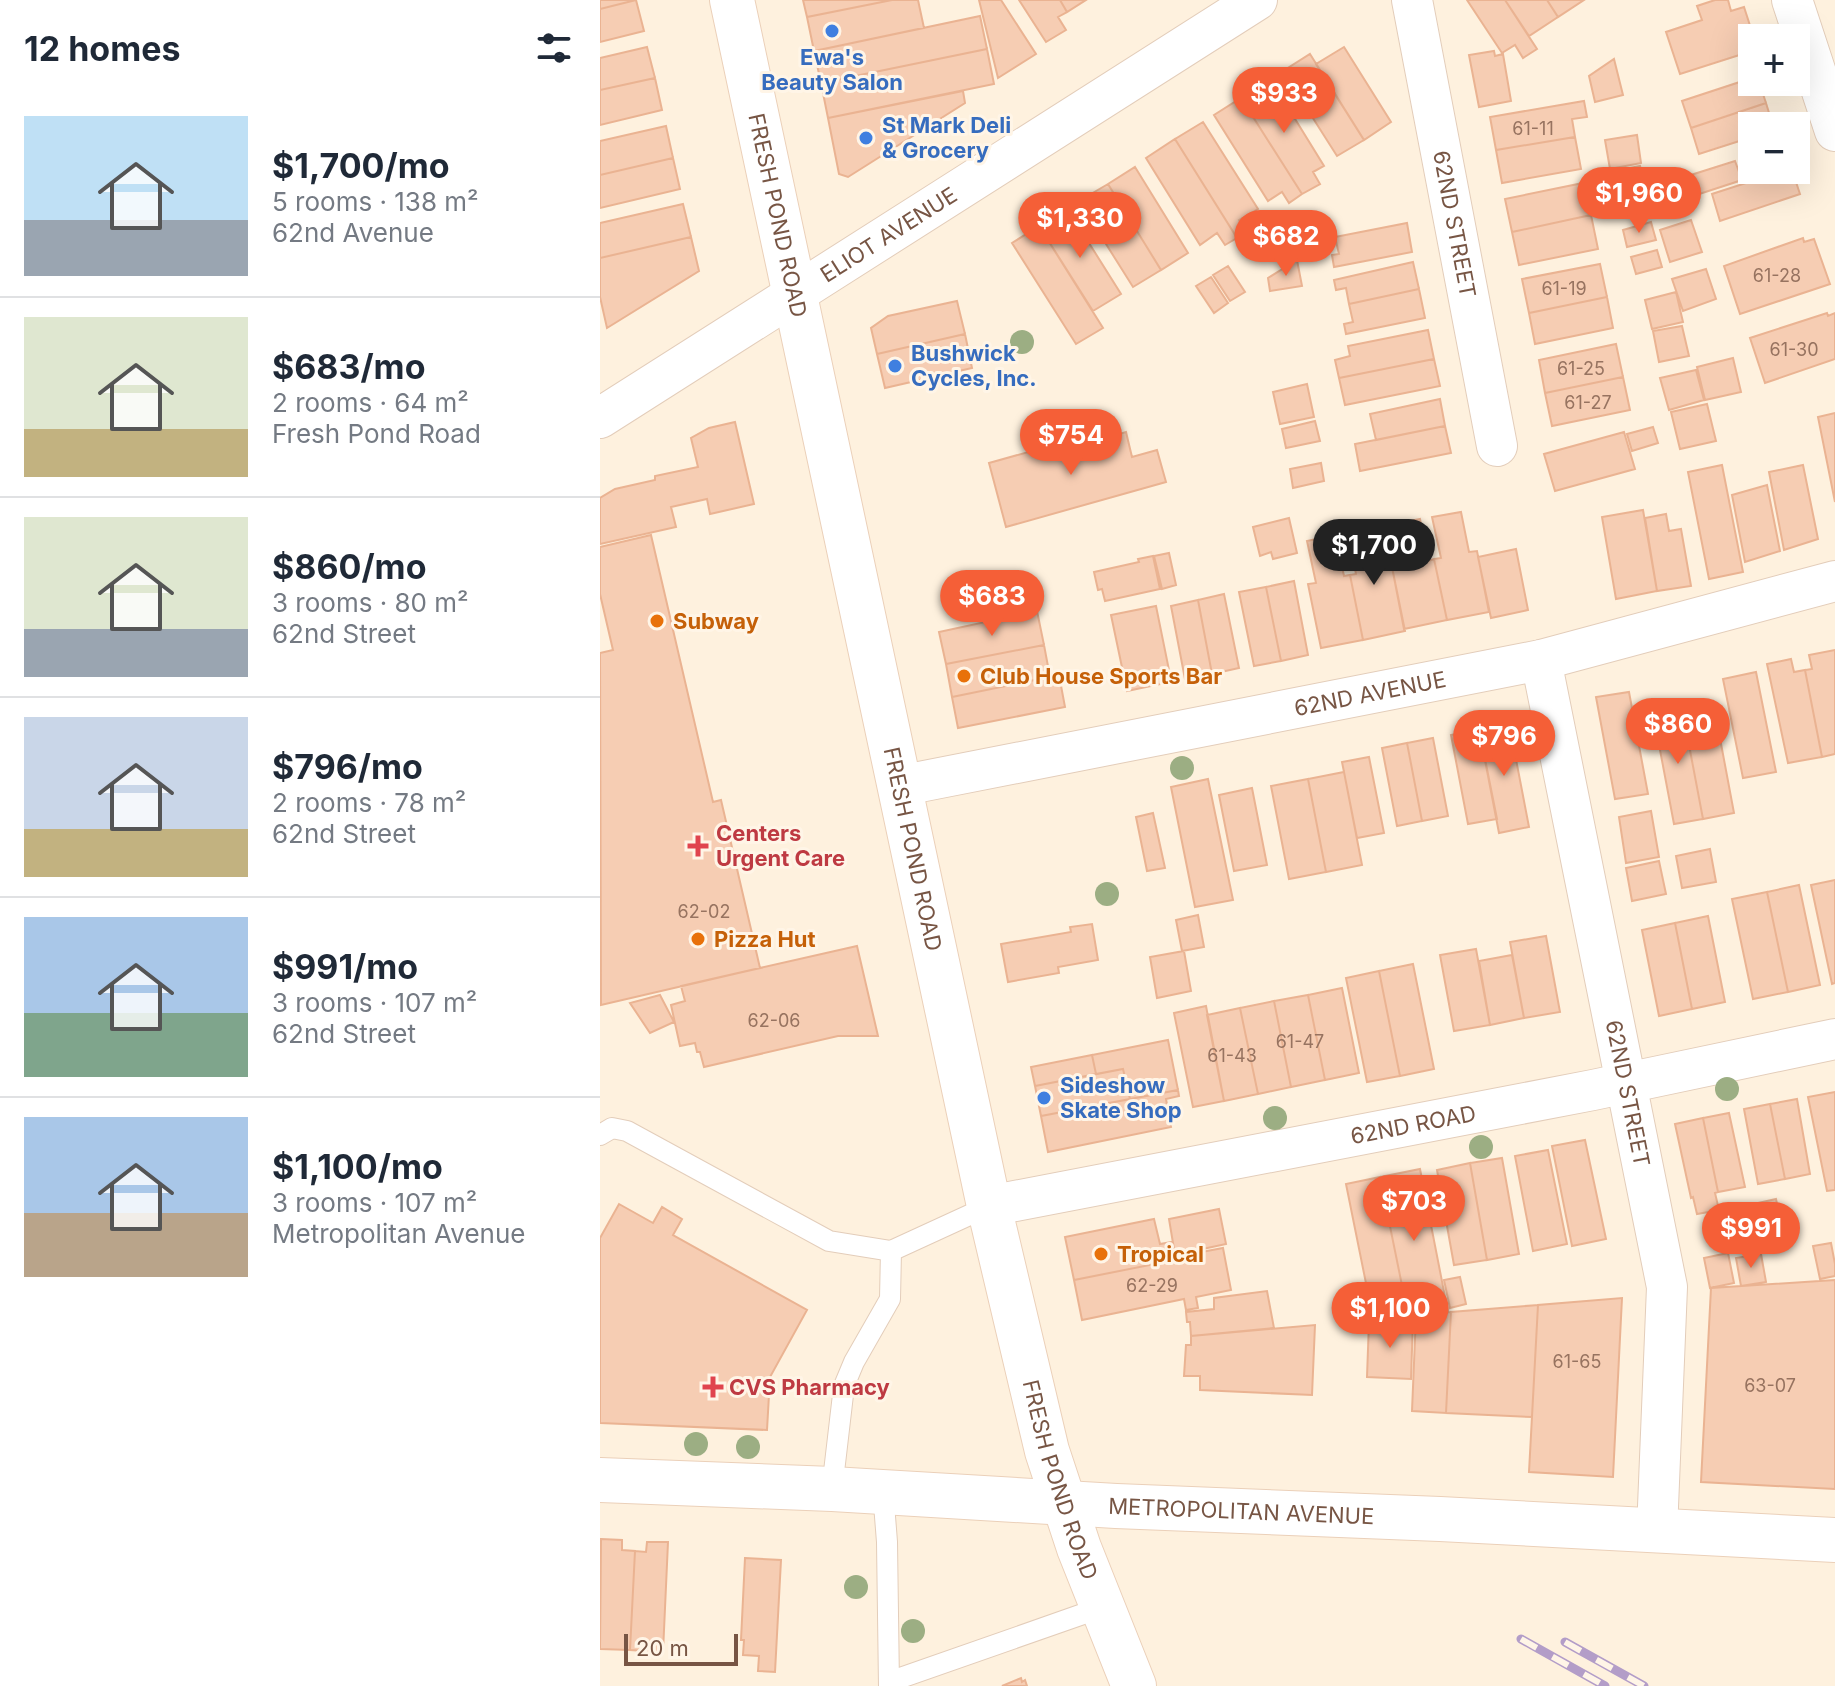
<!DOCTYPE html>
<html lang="en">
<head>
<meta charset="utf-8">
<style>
	:root { --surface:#fff; --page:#f2f2f3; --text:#1f2937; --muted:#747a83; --line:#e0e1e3; --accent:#f55f37 }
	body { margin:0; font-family:Inter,sans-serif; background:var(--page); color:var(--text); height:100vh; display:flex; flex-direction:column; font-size:30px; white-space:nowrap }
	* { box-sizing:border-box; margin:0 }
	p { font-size:26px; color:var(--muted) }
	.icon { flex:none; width:44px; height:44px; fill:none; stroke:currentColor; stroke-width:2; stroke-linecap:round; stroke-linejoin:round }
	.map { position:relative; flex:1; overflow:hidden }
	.drawer { display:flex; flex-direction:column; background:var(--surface); width:600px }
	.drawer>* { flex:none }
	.tools { position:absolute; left:1138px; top:24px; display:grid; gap:16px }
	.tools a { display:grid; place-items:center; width:72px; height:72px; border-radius:0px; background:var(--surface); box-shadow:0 8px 32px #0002; font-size:40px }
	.scale { position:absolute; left:24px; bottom:20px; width:114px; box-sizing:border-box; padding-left:8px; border:4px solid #754; border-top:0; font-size:22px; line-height:28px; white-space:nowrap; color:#754; -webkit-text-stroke:6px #fff5e7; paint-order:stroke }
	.price { position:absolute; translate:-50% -68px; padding:0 18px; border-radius:28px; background:var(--accent); color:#fff; font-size:26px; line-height:52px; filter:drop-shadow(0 2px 4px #0008) }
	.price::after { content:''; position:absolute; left:50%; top:48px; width:24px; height:18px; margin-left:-12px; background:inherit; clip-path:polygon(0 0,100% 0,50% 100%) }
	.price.current { background:#222; color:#fff }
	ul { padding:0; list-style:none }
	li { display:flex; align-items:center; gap:24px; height:200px; padding:0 24px }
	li+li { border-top:2px solid var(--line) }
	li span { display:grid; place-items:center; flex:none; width:224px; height:160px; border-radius:0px; color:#555 }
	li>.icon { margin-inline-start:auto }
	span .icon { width:96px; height:96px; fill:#fffc; stroke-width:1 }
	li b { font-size:34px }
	h2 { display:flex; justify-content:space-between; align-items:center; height:96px; padding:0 24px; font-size:34px }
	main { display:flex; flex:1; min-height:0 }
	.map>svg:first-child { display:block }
</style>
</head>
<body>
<main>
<section class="drawer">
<h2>12 homes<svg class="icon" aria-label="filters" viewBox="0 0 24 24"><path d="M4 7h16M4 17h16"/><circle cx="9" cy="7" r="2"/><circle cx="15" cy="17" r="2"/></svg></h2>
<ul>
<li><span style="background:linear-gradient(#bfe0f5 65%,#9aa5b1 0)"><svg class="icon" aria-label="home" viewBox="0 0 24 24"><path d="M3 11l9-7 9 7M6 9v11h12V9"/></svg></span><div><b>$1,700/mo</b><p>5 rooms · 138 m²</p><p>62nd Avenue</p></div></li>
<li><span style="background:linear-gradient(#dfe7d0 70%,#c2b280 0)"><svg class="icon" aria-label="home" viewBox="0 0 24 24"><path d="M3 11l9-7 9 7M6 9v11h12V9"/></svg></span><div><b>$683/mo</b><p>2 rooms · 64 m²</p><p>Fresh Pond Road</p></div></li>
<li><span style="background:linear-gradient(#dfe7d0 70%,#9aa5b1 0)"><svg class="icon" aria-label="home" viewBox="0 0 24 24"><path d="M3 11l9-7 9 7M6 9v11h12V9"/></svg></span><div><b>$860/mo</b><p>3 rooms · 80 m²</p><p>62nd Street</p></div></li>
<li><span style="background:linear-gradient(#c9d6e8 70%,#c2b280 0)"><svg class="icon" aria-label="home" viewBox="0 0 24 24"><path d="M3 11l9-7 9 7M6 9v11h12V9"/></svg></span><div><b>$796/mo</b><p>2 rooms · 78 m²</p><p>62nd Street</p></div></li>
<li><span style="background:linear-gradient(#a9c7e8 60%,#7fa58c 0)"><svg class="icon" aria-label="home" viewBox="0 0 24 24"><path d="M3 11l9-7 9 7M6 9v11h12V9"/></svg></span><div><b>$991/mo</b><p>3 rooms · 107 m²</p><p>62nd Street</p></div></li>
<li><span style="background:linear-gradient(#a9c7e8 60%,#b9a48a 0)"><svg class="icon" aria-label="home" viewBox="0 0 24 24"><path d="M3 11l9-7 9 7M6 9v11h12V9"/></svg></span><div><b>$1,100/mo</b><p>3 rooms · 107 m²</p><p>Metropolitan Avenue</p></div></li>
</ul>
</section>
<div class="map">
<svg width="1235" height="1686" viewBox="0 0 1235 1686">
	<rect width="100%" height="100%" fill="#fef1de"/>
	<path fill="#f6cdb3" stroke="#eab392" stroke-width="2" d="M0,0H36L0,9Z
		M36,0L44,31L0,42V9Z
		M203,0H292L207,17Z
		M292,0H318L324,28L214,51L207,17Z
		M379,0H401L436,54L398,78Z
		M419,0H460L467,12L458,17L466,30L446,42Z
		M460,0H486L467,12Z
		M867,0H905L937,49L923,58L915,45L902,53Z
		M905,0H947L958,17L929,36Z
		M947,0H984L958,17Z
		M1115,0H1128L1131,11L1144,7L1154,38H1152V51L1080,74L1066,32L1102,20L1097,6Z
		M380,16L387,49L221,83L214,51Z
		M47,47L55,78L0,90V58Z
		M744,47L791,122L764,140L716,64Z
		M387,49L394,84L228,118L221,83Z
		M894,51L895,56L903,54L911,101L879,107L869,55Z
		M710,54L764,140L737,156L683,71Z
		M1014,59L1023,95L995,102L989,76Z
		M55,78L62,110L0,125V90Z
		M1152,78V82H1159L1166,103L1091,128L1082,101Z
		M671,80L724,166L713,172L720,184L702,194L641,98Z
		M363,91L365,103L248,177L239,174L228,118Z
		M641,98L702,194L689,203L682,192L668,201L614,115Z
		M984,101L987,117L972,119L975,137L896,150L890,117Z
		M1166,103L1173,126H1152V137L1099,154L1091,128Z
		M603,122L658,209L639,220L646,231L637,238L575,139Z
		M66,126L73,158L0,175V141Z
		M1037,135L1041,163L1010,169L1005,140Z
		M975,137L981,169L902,183L896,150Z
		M575,139L637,238L625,245L617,233L600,245L546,158Z
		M73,158L80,189L0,208V175Z
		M1135,161L1142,180L1081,200L1075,180Z
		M1040,166L1046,194L1016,201L1010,172Z
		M535,167L588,253L561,270L508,184Z
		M1186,170H1192L1200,194L1120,221L1112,194Z
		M983,183L991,215L912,232L905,199Z
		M508,184L561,270L533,287L479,201Z
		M83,204L91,237L0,258V223Z
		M467,208L521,294L493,311L439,226Z
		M991,215L998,249L919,265L912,232Z
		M1091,220L1102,252L1070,262L1060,230Z
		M1051,222L1056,240L1027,247L1023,230Z
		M807,223L812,252L734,267L732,255L739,254L735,237Z
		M439,226L503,328L476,344L412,243Z
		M91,237L99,271L7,328L0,297V258Z
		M1203,238L1204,242L1214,239L1230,284L1140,314L1124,266Z
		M1057,250L1062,267L1036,274L1031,257Z
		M697,260L702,286L670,291L668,278Z
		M813,262L819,289L749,304L746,288L736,290L734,280Z
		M1000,264L1007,297L929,313L922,279Z
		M628,266L645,292L630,301L613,275Z
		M1106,269L1116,299L1083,311L1072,279Z
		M611,277L628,303L614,313L596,286Z
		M819,289L825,318L746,334L744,324L753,322L749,304Z
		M1076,292L1083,322L1052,329L1045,300Z
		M1007,297L1013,328L935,344L929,313Z
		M357,301L365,334L277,354L271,328L288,316Z
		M1227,313L1228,316L1235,313V359L1165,383L1150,338Z
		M1082,326L1089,356L1059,362L1053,331Z
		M828,330L834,359L739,378L735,360L750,356L748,346Z
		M365,334L372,368L285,388L277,354Z
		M1016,344L1023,377L945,393L939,360Z
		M1133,358L1141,392L1105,400L1097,367Z
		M834,359L840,386L745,405L739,378Z
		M1096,370L1104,400L1069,410L1060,378Z
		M1023,377L1030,410L952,426L945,393Z
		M707,384L714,417L680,424L673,392Z
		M840,399L845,426L776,440L770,414Z
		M1107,404L1116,441L1080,449L1071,412Z
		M1235,413V502L1218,417Z
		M715,421L720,441L686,448L682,429Z
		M135,422L154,504L110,514L107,499L71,507L76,527L0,544V498L15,489L55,480V476L98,467L91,438L109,428Z
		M845,426L851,453L760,471L755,444Z
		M1053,427L1058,443L1032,451L1027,434Z
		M526,432L532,457L557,450L566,482L406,527L389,463L471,440L473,448Z
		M1024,432L1035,469L955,491L944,454Z
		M721,463L724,481L693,488L690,469Z
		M1122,465L1143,572L1109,579L1088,472Z
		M1203,465L1218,539L1184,550L1169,472Z
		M1167,485L1180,551L1145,562L1132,495Z
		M1043,510L1057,591L1016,599L1002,517Z
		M861,512L869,552L877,551L889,612L847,620L834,559L841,558L832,517Z
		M1066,514L1069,531L1081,529L1091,586L1057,591L1045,518Z
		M689,518L697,553L673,559L671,552L660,556L653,527Z
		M820,519L828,561L834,559L847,620L804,629L792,567L799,566L790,525Z
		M778,527L786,569L792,567L805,631L763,640L750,575L756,574L748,534Z
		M51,535L113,802L121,800L160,968L1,1005L0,653L13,650L0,594V547Z
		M735,535L744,576L750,575L763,640L721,648L708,584L716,583L707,541Z
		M916,549L928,610L891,618L878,557Z
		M569,553L576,585L562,589L554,556Z
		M553,556L560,589L505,601L502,589L498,590L494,572L539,562L538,559Z
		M694,581L708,655L681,661L666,587Z
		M666,587L681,661L654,666L639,592Z
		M624,594L639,668L612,674L598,600Z
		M598,600L612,674L585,679L571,606Z
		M556,606L569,670H567L570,682L527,691L511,615Z
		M437,611L444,645L346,664L339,632Z
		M444,645L450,677L352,697L346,664Z
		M1235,650V754L1222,757L1205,670L1212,669L1209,655Z
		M1191,659L1194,672L1205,670L1222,757L1188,763L1167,664Z
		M1156,672L1176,772L1143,778L1123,679Z
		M459,675L465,707L358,728L352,697Z
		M1029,692L1048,794L1015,799L996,697Z
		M1113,701L1134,813L1103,819L1082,708Z
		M1082,708L1103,819L1074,824L1053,713Z
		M909,723L929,827L899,833L879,729Z
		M879,729L897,819L868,824L851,735Z
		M833,738L848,816L822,821L807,743Z
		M807,743L822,821L797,826L782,748Z
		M769,757L784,833L757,838L742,762Z
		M744,772L762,865L726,872L708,779Z
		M608,779L633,900L595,907L571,787Z
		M708,779L726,872L689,879L671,786Z
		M652,788L667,865L634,871L619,795Z
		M1051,811L1059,857L1026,863L1019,817Z
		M553,813L565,868L547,871L536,817Z
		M1110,849L1116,882L1082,888L1076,856Z
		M1059,861L1066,894L1032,901L1026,868Z
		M1235,880V983L1232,984L1211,885Z
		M1199,885L1220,985L1188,992L1167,892Z
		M1167,892L1188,992L1153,999L1132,899Z
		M598,915L604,947L582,951L576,920Z
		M1108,916L1125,1002L1092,1009L1075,923Z
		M1075,923L1092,1009L1059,1016L1042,930Z
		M492,924L498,960L458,967L459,973L408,982L401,944L471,932L470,927Z
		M946,936L960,1012L924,1018L910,942Z
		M257,946L278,1036H238L104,1067L100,1052H97L95,1043L80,1046L71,1005L85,1001L81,986Z
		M876,949L890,1025L854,1031L840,955Z
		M584,951L591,991L557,998L550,957Z
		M912,955L924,1018L890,1025L879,961Z
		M813,964L834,1069L800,1076L779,971Z
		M779,971L800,1076L767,1082L746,978Z
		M742,988L759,1073L725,1080L708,995Z
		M60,995L74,1022L50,1033L30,1003Z
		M708,995L725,1080L691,1087L674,1001Z
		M674,1001L691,1087L658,1094L640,1008Z
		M606,1006L624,1101L593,1107L574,1013Z
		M640,1008L658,1094L624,1101L607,1015Z
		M568,1040L578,1090L530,1099L523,1069L496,1074L492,1055Z
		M492,1055L496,1074L435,1086L431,1067Z
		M523,1069L530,1099L441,1116L435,1086Z
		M578,1090L579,1096L566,1099L571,1127L448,1152L441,1116Z
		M1235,1092V1190L1227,1191L1208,1097Z
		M1197,1099L1210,1174L1185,1179L1170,1104Z
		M1170,1104L1185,1179L1158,1184L1144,1109Z
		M1129,1113L1145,1187L1118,1192L1103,1118Z
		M1103,1118L1118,1192L1115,1193L1119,1210L1097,1214L1093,1197L1091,1198L1075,1124Z
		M985,1140L1006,1239L972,1246L952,1146Z
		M948,1150L967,1244L933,1251L915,1156Z
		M902,1158L919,1254L887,1260L870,1163Z
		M870,1163L887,1260L854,1265L837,1170Z
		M820,1169L848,1312L808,1315L780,1177Z
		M780,1177L808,1315L773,1318L746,1184Z
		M1176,1199L1183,1232L1165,1236L1158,1203Z
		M19,1204L53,1223L62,1207L82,1219L73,1235L207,1310L170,1377L167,1430L0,1423V1238Z
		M619,1209L626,1244L575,1255L569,1219Z
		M554,1219L560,1244L572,1242L575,1260L474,1280L465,1237Z
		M1231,1243L1235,1264V1276L1220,1279L1213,1246Z
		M623,1248L631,1290L596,1297L598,1308L586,1310L584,1299L482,1320L474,1280L575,1260V1257Z
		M1128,1253L1134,1283L1110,1288L1104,1258Z
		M1161,1254L1166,1282L1141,1286L1136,1258Z
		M860,1277L866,1304L850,1308L844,1280Z
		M1235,1280V1489L1101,1482L1111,1288Z
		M667,1291L674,1328L591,1336L590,1322H587L586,1312L614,1309V1298Z
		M1022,1298L1013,1477L929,1472L938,1305Z
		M938,1305L932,1417L846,1413L851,1312Z
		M851,1312L846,1413L812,1411L816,1315Z
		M813,1320L811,1379L767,1377L769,1322Z
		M715,1325L712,1395L600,1390V1376H584L586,1345H591V1336Z
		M1,1539L22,1540V1550L35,1551L30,1650L0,1649Z
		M47,1542H68L63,1652L30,1650L35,1551L46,1552Z
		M145,1558L181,1560L175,1672L158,1671L159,1656L143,1655L144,1640H141Z
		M421,1678L422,1682L425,1680L427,1686H402Z"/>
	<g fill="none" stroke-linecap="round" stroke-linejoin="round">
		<g stroke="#e3cdba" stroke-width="22">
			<path id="lane" d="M0,1135L12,1128L27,1131L229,1241L291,1251L389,1206
				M232,1489L244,1386L254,1362L290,1299L291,1251
				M283,1491L287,1542L289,1686
				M289,1682L503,1607"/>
		</g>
		<g stroke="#e3cdba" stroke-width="42">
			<g id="street">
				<path id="s1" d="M812,0L897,446"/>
				<path d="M1192,0L1235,131"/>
				<path id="s2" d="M0,418L657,0"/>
				<path id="s3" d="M941,660L1067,1287L1057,1531"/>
				<path id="s4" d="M299,786L941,660L1235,581"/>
				<path id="s5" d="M389,1206L993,1090L1235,1039"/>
			</g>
		</g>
		<g stroke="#ebd0b9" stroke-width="46">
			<g id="secondary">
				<path id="s6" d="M132,0L389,1206L447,1451L479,1548L534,1686"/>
				<path id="s7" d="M0,1480L232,1489L516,1506L840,1519L1235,1540"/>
			</g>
		</g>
		<use href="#lane" stroke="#fff" stroke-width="20"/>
		<use href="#street" stroke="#fff" stroke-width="40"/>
		<use href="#secondary" stroke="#fff" stroke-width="44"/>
		<g stroke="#b39dc8" stroke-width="9">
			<path id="rail" d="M921,1639L1005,1686
				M965,1642L1044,1686"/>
		</g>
		<use href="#rail" stroke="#fff5e7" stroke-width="6" stroke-dasharray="18" stroke-linecap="butt"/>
	</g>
	<g fill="#9cae83">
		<circle cx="422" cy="342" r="12"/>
		<circle cx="582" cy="768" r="12"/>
		<circle cx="507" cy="894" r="12"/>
		<circle cx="1127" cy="1089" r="12"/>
		<circle cx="675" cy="1118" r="12"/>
		<circle cx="881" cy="1147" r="12"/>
		<circle cx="96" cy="1444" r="12"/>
		<circle cx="148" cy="1447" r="12"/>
		<circle cx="256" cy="1587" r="12"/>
		<circle cx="313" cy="1631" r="12"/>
	</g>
	<g fill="#3f7fe0" stroke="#fff5e7" stroke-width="3">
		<circle cx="232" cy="31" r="8"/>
		<circle cx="266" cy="138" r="8"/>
		<circle cx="295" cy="366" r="8"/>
		<circle cx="444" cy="1098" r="8"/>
	</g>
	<g fill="#e8710a" stroke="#fff5e7" stroke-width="3">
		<circle cx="57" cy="621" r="8"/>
		<circle cx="364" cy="676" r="8"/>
		<circle cx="98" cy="939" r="8"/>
		<circle cx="501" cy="1254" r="8"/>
	</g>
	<g fill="#e0444e" stroke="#fff5e7" stroke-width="3">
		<path d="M94 834h8v8h8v8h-8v8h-8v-8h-8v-8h8z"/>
		<path d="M109 1375h8v8h8v8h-8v8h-8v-8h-8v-8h8z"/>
	</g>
	<g text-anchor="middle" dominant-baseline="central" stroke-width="6" stroke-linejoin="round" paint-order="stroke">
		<g font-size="18" fill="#977360">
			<text x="933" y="128">61-11</text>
			<text x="1177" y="275">61-28</text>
			<text x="964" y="288">61-19</text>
			<text x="1194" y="349">61-30</text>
			<text x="981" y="368">61-25</text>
			<text x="988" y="402">61-27</text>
			<text x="104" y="911">62-02</text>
			<text x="174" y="1020">62-06</text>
			<text x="700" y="1041">61-47</text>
			<text x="632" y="1055">61-43</text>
			<text x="552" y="1285">62-29</text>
			<text x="977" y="1361">61-65</text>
			<text x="1170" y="1385">63-07</text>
		</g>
		<g font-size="22" font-weight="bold" fill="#366cbe" stroke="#fff5e7" text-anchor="start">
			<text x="232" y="57" text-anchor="middle">Ewa's<tspan x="232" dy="25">Beauty Salon</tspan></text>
			<text x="282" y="125">St Mark Deli<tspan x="282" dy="25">&amp; Grocery</tspan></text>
			<text x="311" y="353">Bushwick<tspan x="311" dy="25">Cycles, Inc.</tspan></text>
			<text x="460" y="1085">Sideshow<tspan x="460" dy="25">Skate Shop</tspan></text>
		</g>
		<g font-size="22" fill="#754" stroke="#fff5e7">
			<text stroke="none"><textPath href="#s6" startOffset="220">FRESH POND ROAD</textPath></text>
			<text stroke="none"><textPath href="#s1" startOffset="228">62ND STREET</textPath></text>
			<text stroke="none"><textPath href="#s2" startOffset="342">ELIOT AVENUE</textPath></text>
			<text stroke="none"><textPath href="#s4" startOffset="480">62ND AVENUE</textPath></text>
			<text stroke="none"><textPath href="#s6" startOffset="868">FRESH POND ROAD</textPath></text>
			<text stroke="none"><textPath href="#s3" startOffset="442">62ND STREET</textPath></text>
			<text stroke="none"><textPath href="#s5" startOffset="432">62ND ROAD</textPath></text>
			<text stroke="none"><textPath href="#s6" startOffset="1516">FRESH POND ROAD</textPath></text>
			<text stroke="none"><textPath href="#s7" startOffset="642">METROPOLITAN AVENUE</textPath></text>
		</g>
		<g font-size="22" font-weight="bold" fill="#c56008" stroke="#fff5e7" text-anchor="start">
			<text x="73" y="621">Subway</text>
			<text x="380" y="676">Club House Sports Bar</text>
			<text x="114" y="939">Pizza Hut</text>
			<text x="517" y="1254">Tropical</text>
		</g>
		<g font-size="22" font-weight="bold" fill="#be3a42" stroke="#fff5e7" text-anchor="start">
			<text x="116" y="833">Centers<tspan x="116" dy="25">Urgent Care</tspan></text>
			<text x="129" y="1387">CVS Pharmacy</text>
		</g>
	</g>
</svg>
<div class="tools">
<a>+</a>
<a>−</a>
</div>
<div class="scale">20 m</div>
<b class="price" style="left:684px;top:135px">$933</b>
<b class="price" style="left:1039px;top:235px">$1,960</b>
<b class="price" style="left:480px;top:260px">$1,330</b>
<b class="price" style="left:686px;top:278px">$682</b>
<b class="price" style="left:471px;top:477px">$754</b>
<b class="price current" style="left:774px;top:587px">$1,700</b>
<b class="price" style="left:392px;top:638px">$683</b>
<b class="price" style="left:1078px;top:766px">$860</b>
<b class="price" style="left:904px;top:778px">$796</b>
<b class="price" style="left:814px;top:1243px">$703</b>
<b class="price" style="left:1151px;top:1270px">$991</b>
<b class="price" style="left:790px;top:1350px">$1,100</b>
</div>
</main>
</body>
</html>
